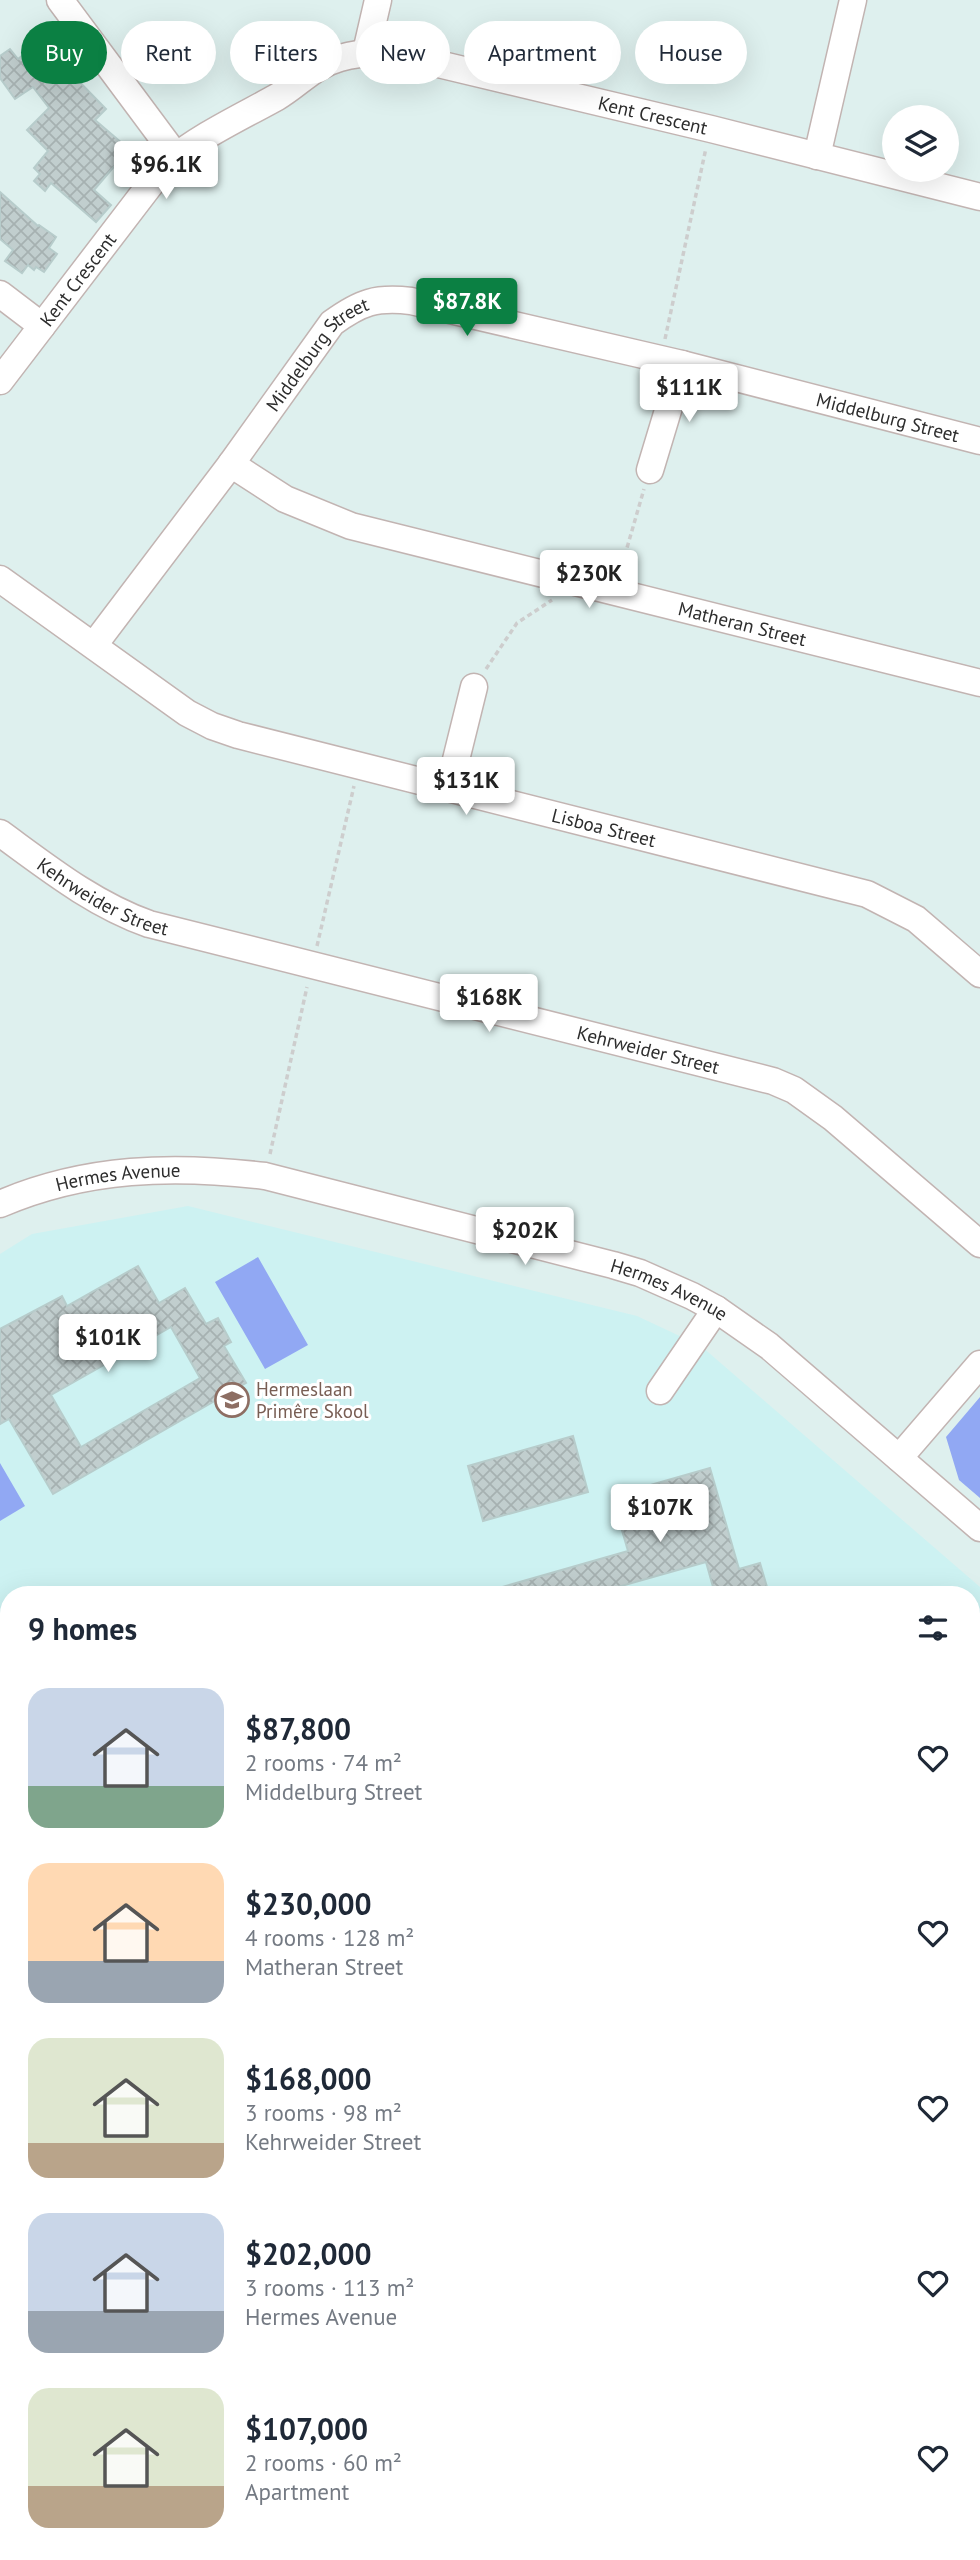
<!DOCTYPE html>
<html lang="en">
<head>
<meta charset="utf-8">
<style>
	:root { --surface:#fff; --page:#f2f2f3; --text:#1f2937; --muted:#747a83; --accent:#0b8043 }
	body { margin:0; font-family:"PT Sans",sans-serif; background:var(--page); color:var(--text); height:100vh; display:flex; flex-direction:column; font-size:26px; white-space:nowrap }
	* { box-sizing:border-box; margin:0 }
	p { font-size:23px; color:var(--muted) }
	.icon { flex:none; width:38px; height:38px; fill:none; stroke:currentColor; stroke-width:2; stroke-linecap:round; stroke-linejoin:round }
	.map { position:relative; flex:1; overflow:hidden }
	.panel { position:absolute; left:0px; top:1586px; width:980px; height:975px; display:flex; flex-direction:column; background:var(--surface); border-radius:28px 28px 0 0; box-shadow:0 7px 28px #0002 }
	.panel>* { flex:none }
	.banner { position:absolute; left:21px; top:21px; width:938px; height:63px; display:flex; gap:14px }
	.fabs { position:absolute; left:882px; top:105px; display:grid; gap:14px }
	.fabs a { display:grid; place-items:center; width:77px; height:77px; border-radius:50%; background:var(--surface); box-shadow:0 7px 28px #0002; font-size:35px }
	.price { position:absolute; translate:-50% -60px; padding:0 16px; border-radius:7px; background:#fff; color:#222; font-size:23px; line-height:46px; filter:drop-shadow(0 2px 4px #0008) }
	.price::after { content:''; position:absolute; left:50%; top:42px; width:21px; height:16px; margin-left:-10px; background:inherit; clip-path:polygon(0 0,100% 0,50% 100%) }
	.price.active { background:var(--accent); color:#fff }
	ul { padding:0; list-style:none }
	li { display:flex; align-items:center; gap:21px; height:175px; padding:0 28px }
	li span { display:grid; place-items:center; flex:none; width:196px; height:140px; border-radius:21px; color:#555 }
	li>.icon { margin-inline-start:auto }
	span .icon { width:84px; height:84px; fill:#fffc; stroke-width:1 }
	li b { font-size:30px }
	h2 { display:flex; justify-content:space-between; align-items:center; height:84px; padding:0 28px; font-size:30px }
	.chip { padding:0 24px; border-radius:32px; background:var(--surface); box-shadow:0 7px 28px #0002; font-size:24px; line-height:63px }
	.chip.active { background:var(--accent); color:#fff }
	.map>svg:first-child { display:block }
</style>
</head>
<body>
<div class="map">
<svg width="980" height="2560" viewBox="0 0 980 2560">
	<defs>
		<pattern id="park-crowns" width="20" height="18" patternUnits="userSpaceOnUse" patternTransform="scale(1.75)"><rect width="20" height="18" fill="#9696eb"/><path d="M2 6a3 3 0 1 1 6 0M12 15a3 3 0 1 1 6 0" fill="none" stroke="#7b7bbf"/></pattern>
		<pattern id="building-cross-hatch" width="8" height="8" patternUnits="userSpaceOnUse" patternTransform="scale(1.75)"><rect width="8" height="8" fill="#c1cece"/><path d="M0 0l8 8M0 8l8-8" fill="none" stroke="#a6b1b1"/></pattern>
	</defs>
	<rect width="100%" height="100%" fill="#def0ee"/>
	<path fill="#cdf2f2" d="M188,1206L637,1316L701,1346L980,1587V1843L971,1853V1594H9V1717L0,1701V1254L32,1234Z"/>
	<path fill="url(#park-crowns)" d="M971,1884L980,1902V1963L971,1967Z"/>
	<path fill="#91a8f3" d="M258,1257L308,1345L265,1369L215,1282Z
		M980,1397V1498L959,1480L946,1437Z
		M0,1463L25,1506L0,1521Z"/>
	<path fill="url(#building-cross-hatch)" stroke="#b7cccb" stroke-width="2" fill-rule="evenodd" d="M10,49L18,59L28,51L32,56L34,55L42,66L48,61L59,77L68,70L106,109L95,120L129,149L94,190L111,205L96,222L51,183L45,191L34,181L40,174L34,168L48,151L27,130L49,108L33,87L15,99L0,78V56Z
		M0,192L38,226L39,225L56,237L49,248L57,254L44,272L36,267L34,270L28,265L22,273L5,261L13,250L0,239Z
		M138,1266L159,1303L185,1288L206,1324L218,1318L231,1342L224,1346L246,1383L53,1494L9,1419L0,1424V1329L62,1296L67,1306ZM171,1327L200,1378L81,1447L51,1395Z
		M573,1436L588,1492L483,1521L468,1466Z
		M710,1468L739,1569L760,1563L769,1594H715L706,1562L593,1594H493L492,1590L628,1551L612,1496Z"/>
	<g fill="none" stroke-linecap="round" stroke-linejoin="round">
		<g stroke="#c2b4b2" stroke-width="29">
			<g id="minor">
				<path d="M60,0L176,156"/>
				<path d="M366,52L378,0"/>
				<path d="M817,156L853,0"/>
				<path d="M0,294L42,326"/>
				<path id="s1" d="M0,381L166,164C200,136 239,118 277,97C299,84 314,65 340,58C365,51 385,52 409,57L711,129L980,197"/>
				<path id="s2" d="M231,464L285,499L351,526L980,683"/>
				<path d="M650,470L682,364"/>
				<path id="s3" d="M0,579L187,713L212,726L238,735L867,894L916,919L980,974"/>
				<path id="s4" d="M94,645L231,464L332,323C361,302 376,297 411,301L682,364L980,441"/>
				<path d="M449,788L474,687"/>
				<path id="s5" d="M0,833C48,868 93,904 149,924L773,1081L794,1090L833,1118L980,1244"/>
				<path id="s6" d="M0,1204C86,1167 174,1165 265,1176L613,1265L640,1273L692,1296L716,1309L769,1346L980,1528"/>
				<path d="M660,1391L716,1309"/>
				<path d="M899,1458L980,1364"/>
				<path d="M971,2371L980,2370"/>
				<path d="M971,2526H980"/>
				<path d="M194,2560L195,2552"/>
				<path d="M375,2560L376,2552"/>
				<path d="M553,2560V2552"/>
				<path d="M729,2560L730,2552"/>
				<path d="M873,2560L874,2552"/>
			</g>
		</g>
		<path stroke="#cdcdcd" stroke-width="3.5" stroke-dasharray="5 3.5" stroke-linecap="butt" d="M665,339L706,148
			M620,572L644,489
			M486,669L517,623L552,600
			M317,946L354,786
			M270,1154L307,987"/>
		<use href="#minor" stroke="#fff" stroke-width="26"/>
	</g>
	<defs>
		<g id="school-ring" transform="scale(1.75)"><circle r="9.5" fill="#fff" stroke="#8d6e63" stroke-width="1.5"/><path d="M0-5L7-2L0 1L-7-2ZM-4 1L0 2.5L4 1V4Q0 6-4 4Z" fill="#8d6e63"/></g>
	</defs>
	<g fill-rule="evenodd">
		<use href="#school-ring" x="232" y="1400"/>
	</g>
	<g text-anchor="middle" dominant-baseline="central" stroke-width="6" stroke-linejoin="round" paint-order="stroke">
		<g font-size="19" fill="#2d2d2d" stroke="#fff">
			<text stroke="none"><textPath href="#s1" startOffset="798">Kent Crescent</textPath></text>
			<text stroke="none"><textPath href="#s1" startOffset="128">Kent Crescent</textPath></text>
			<text stroke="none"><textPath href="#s4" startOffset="368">Middelburg Street</textPath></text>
			<text stroke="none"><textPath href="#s4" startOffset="976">Middelburg Street</textPath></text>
			<text stroke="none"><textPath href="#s2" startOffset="539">Matheran Street</textPath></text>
			<text stroke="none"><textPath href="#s3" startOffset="663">Lisboa Street</textPath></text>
			<text stroke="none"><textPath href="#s5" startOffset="122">Kehrweider Street</textPath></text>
			<text stroke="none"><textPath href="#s5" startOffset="690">Kehrweider Street</textPath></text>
			<text stroke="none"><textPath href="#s6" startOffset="122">Hermes Avenue</textPath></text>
			<text stroke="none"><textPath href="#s6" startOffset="690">Hermes Avenue</textPath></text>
		</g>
		<g font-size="19" fill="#785e54" stroke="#fff" text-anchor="start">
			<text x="256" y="1389">Hermeslaan<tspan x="256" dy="22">Primêre Skool</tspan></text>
		</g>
	</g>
</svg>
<div class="fabs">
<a><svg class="icon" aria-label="layers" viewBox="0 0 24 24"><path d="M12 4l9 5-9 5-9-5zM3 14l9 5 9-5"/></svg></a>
</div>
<b class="price" style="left:166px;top:201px">$96.1K</b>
<b class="price active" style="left:467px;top:338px">$87.8K</b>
<b class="price" style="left:689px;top:424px">$111K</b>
<b class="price" style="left:589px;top:610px">$230K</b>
<b class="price" style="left:466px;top:817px">$131K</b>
<b class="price" style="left:489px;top:1034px">$168K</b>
<b class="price" style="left:525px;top:1267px">$202K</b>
<b class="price" style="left:108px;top:1374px">$101K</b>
<b class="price" style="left:660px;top:1544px">$107K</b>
<div class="banner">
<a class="chip active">Buy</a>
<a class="chip">Rent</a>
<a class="chip">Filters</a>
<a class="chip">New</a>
<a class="chip">Apartment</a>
<a class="chip">House</a>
</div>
<section class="panel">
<h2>9 homes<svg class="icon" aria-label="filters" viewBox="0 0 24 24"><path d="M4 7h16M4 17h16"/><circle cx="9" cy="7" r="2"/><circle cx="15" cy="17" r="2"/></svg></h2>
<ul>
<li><span style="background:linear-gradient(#c9d6e8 70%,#7fa58c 0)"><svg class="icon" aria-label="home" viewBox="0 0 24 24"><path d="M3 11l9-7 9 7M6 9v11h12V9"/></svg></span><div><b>$87,800</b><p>2 rooms · 74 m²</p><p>Middelburg Street</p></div><svg class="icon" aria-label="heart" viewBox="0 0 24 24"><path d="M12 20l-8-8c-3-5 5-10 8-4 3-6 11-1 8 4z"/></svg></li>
<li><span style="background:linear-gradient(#ffd9b3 70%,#9aa5b1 0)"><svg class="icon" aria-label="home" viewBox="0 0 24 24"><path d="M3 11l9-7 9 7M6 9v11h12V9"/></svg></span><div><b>$230,000</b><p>4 rooms · 128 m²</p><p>Matheran Street</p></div><svg class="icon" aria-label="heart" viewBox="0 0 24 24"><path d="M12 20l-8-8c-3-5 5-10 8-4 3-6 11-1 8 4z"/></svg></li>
<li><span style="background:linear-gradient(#dfe7d0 75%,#b9a48a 0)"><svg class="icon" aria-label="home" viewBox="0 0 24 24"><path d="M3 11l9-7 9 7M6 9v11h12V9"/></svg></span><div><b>$168,000</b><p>3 rooms · 98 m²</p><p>Kehrweider Street</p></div><svg class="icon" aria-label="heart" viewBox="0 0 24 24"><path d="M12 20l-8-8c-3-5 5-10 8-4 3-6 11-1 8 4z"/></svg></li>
<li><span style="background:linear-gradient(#c9d6e8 70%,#9aa5b1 0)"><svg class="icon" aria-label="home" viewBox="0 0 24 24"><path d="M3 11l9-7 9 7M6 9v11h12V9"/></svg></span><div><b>$202,000</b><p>3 rooms · 113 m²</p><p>Hermes Avenue</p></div><svg class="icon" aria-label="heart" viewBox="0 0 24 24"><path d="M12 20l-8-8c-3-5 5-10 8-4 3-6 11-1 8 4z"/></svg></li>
<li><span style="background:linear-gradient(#dfe7d0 70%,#b9a48a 0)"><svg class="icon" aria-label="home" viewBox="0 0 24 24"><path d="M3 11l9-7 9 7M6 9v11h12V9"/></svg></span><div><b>$107,000</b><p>2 rooms · 60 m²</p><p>Apartment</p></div><svg class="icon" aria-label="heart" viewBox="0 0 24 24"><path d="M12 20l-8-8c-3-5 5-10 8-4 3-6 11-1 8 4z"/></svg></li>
</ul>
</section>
</div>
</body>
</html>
